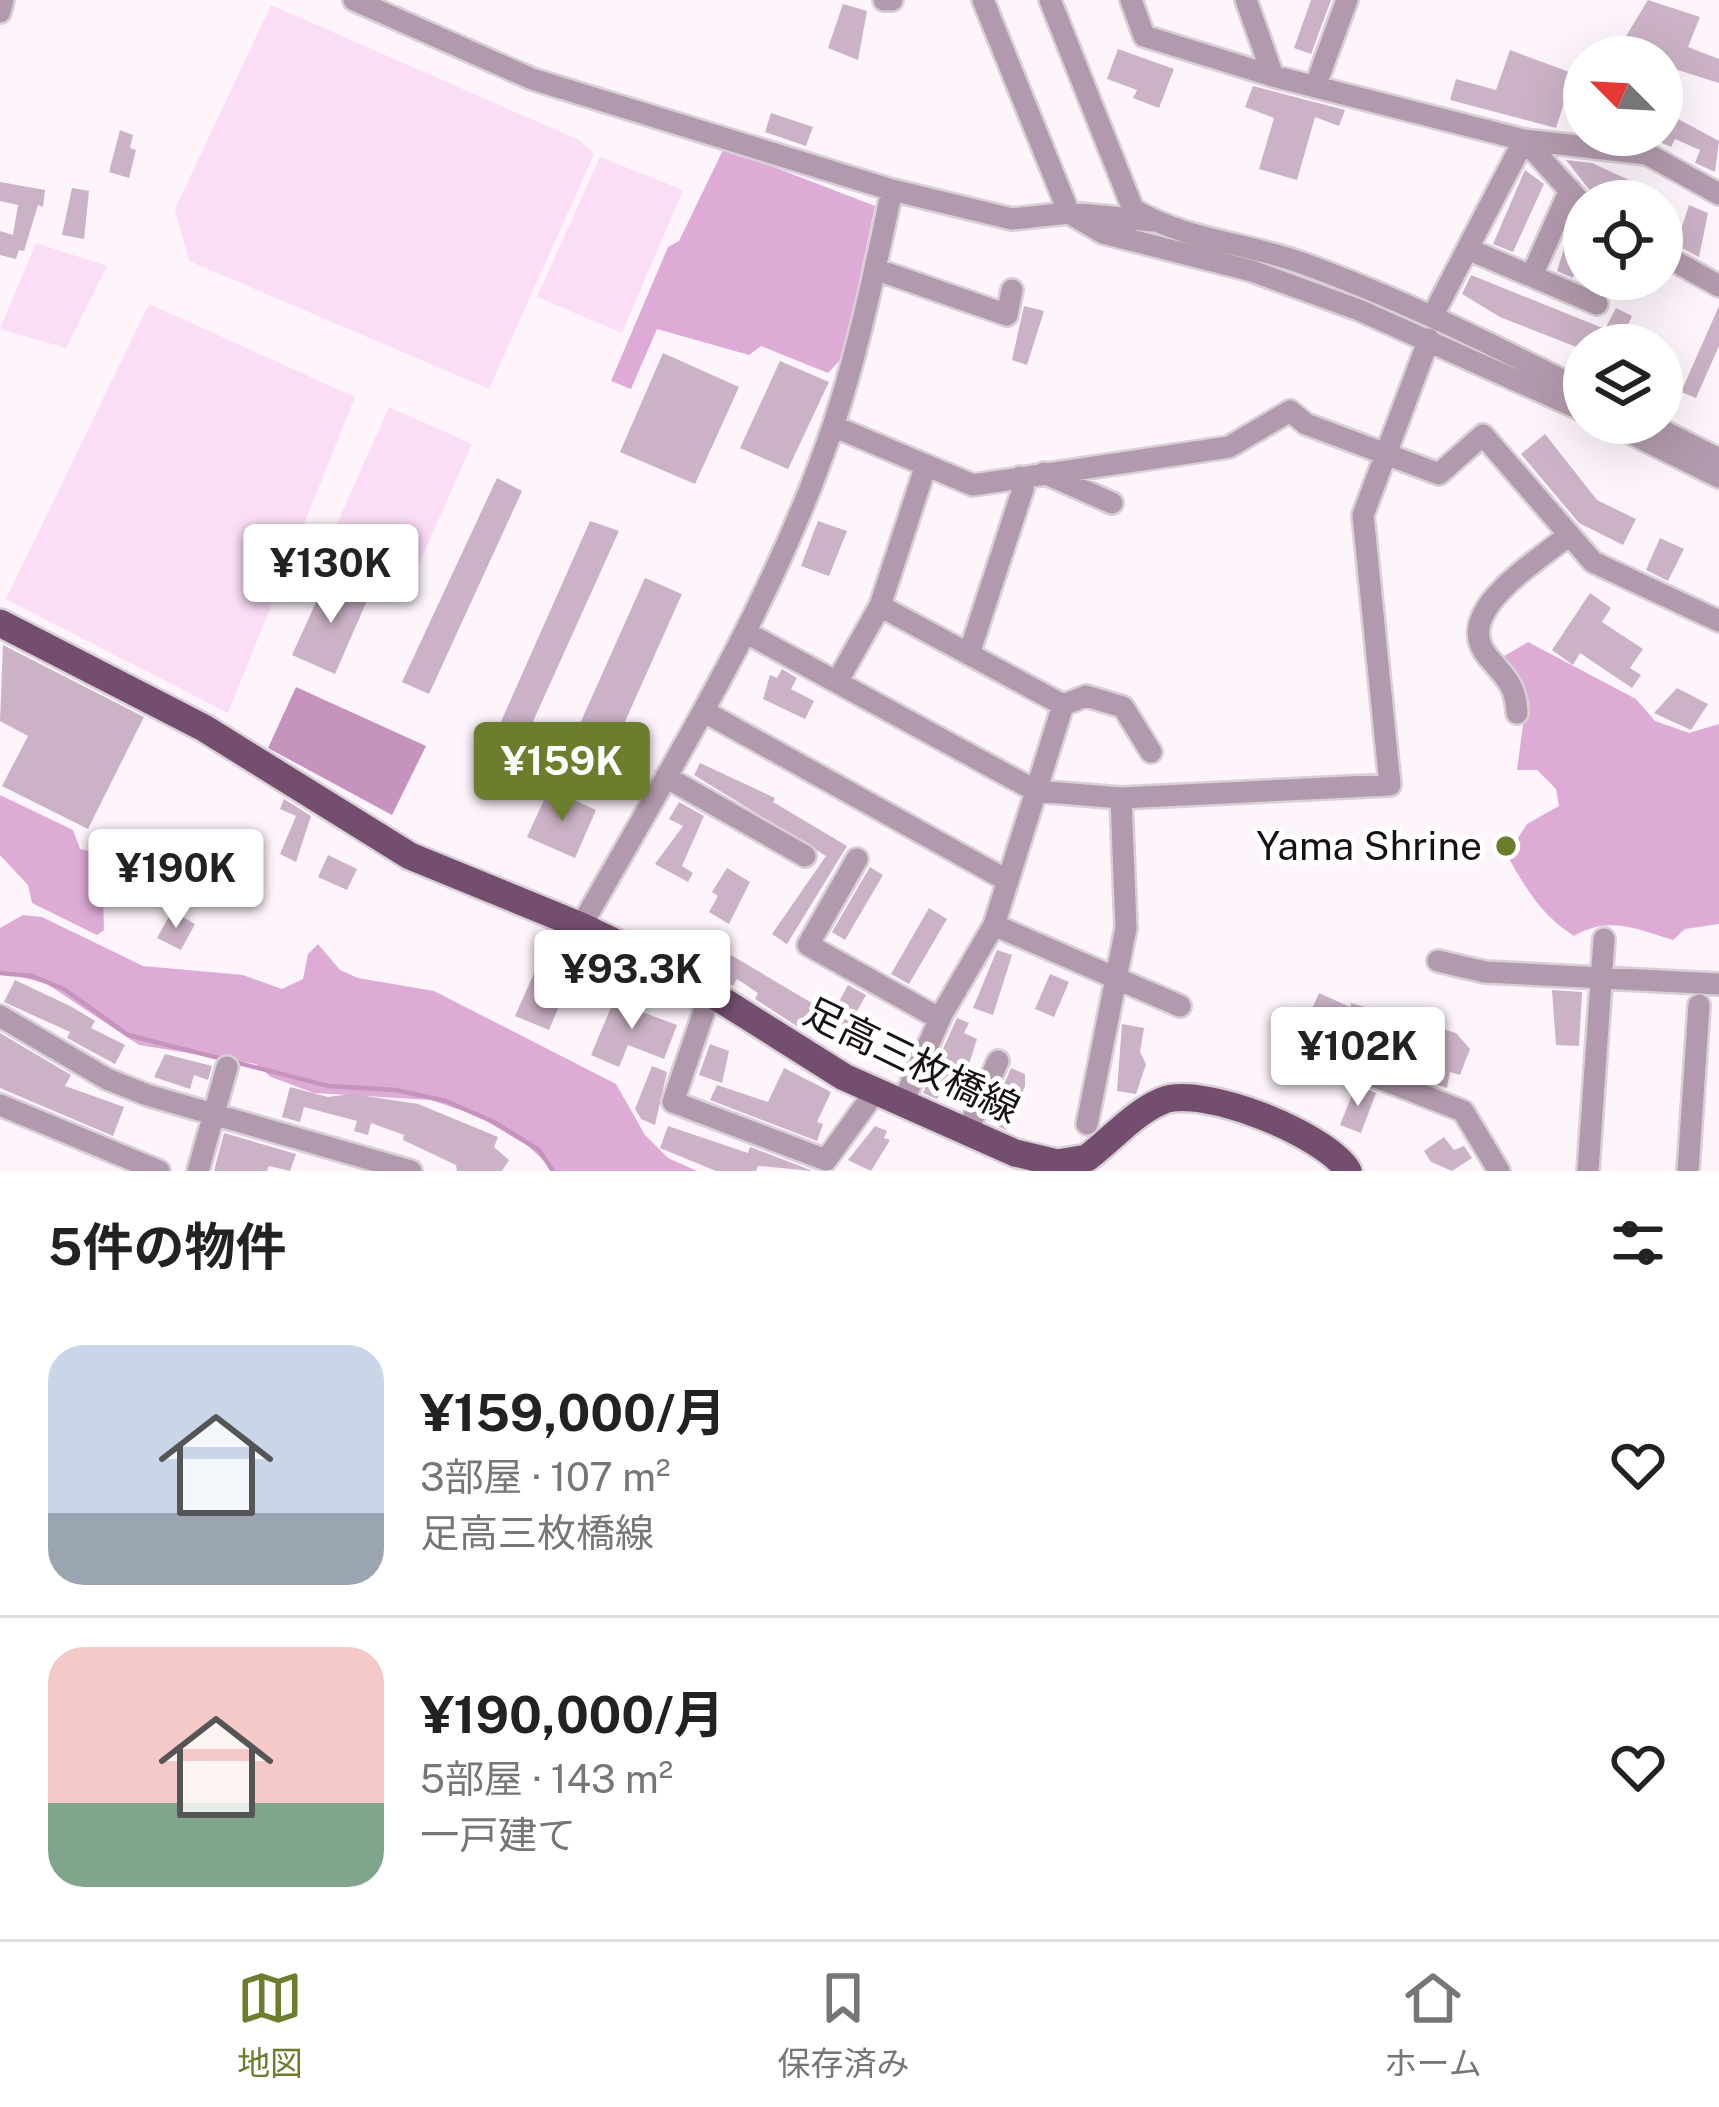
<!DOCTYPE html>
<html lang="ja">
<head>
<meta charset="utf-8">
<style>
	:root { --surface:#fff; --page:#f6f6f6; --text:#222; --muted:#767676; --line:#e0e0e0; --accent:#6a7e2e }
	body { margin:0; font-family:"Public Sans","Noto Sans JP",sans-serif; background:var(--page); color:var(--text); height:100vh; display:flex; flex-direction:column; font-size:45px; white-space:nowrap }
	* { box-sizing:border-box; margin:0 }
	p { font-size:39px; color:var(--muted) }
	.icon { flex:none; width:66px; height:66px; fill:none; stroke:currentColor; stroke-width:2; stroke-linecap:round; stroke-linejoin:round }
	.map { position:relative; height:1171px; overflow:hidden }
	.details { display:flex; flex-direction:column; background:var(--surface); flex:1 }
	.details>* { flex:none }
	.needle { width:78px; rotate:294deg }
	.tools { position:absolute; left:1563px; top:36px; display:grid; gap:24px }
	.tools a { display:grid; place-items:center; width:120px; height:120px; border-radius:50%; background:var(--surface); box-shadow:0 12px 48px #0002; font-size:60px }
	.price { position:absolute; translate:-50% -102px; padding:0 27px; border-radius:12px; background:#fff; color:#222; font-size:39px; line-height:78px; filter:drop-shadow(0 3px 6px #0008) }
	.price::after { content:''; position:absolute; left:50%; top:72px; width:36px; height:27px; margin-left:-18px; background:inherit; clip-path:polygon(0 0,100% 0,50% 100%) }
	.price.selected { background:var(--accent); color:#fff }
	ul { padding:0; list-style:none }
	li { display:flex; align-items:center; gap:36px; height:300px; padding:0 48px }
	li+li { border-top:3px solid var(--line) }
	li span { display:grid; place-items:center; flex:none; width:336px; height:240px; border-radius:36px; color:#555 }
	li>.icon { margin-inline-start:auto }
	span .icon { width:144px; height:144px; fill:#fffc; stroke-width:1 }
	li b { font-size:51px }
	h2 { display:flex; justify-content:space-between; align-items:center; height:144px; padding:0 48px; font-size:51px }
	.dock { display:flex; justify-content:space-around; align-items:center; height:168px; border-top:3px solid var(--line); background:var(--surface); font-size:33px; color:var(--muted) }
	.dock a { display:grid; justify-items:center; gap:6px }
	.dock .selected { color:var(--accent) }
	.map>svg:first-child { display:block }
</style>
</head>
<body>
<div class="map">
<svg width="1719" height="1171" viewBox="0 0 1719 1171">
	<rect width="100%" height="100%" fill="#fef4fc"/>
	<path fill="#fbddf6" d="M271,5L579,140L594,154L489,389L189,261L175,209Z
		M600,157L683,190L622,333L537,297Z
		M36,243L107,266L66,348L0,329Z
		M149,304L355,397L228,713L6,599Z
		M389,407L472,444L403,600L319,564Z"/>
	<path fill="#deabd6" d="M724,148L875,206L843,357L828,373L761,346L749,355L657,329L631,389L611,381L668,247L679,241Z
		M1528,642L1636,699L1655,721L1689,733L1719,724V924L1685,929L1673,940C1638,929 1608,915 1574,936C1542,916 1526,889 1507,855L1527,824L1559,806L1556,789L1537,770H1517L1525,710L1504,656Z
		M0,795L73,830L80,849L89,851L93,840L113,848L135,871L131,881L113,883L103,896L104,930L97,935L32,903L28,885L0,855Z
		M23,915L42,917L143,966L243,975L282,989L303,979L308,954L318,944L340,970L358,978L434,991L616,1084L645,1135L668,1158L697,1171H555L528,1146L478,1116L431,1100L314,1093L271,1077L256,1064L139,1045L47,984L0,971V928Z"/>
	<path fill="#c593be" d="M296,687L426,746L392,815L268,748Z"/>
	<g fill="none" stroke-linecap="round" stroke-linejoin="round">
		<path stroke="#c593be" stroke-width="4.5" d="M0,973L32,976L64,989L128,1035L329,1086L396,1090L446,1101L494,1122L539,1150L553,1171"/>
	</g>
	<path fill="#cbb2c6" d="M1311,0H1331L1311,54L1294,48Z
		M1648,0L1700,17L1688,47L1719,59V83L1665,66L1668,57L1623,41Z
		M843,4L867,11L858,60L828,48Z
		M1118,49L1174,69L1159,108L1133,98L1137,90L1107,79Z
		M1510,50L1580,76L1573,96L1567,94L1556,128L1450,100L1456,79L1496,90Z
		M1253,86L1345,110L1339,126L1315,117L1297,180L1259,169L1274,118L1245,107Z
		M771,113L813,127L806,146L765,132Z
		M1667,113L1719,141L1715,172L1695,163L1700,150L1675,139L1671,147L1662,143Z
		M120,130L133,135L130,148L136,150L129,178L109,172Z
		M1566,160L1592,163L1640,185L1633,201H1598Z
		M1525,170L1544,184L1513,252L1493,244Z
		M0,182L45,190L43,207L38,205L24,251L19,250L16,259L0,255V231L13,235L18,205L0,201Z
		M72,188L89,191L84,239L62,235Z
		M1689,205L1708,213L1699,257L1676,245Z
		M1573,219L1584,224V247L1573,278L1557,271Z
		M1471,275L1605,329L1616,308L1632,316L1627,327L1640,332L1635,344L1584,345V350L1500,317L1462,294Z
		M1024,306L1044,311L1027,365L1012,360Z
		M1719,306V346L1696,398L1681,392Z
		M663,353L739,387L695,484L620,452Z
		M780,361L829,382L788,469L740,448Z
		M1545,434L1597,500L1636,519L1623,545L1579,523L1521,454Z
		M497,478L522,491L429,694L402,682Z
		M590,521L619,531L503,788L476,778Z
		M818,521L847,531L829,576L801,566Z
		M1660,538L1684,549L1668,581L1646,570Z
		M327,578L369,596L335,674L292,655Z
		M645,578L682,594L615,744L578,728Z
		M1590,593L1611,608L1602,622L1643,649L1630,668L1641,675L1632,688L1580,653L1573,665L1552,650Z
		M3,645L144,717L88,829L2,786L28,736L0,721Z
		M782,669L797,678L791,689L814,701L805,719L763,699L770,675L777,678Z
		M1677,688L1708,704L1691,730L1654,713Z
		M700,763L775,798L773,802L847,846L787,944L772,934L826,856L694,775Z
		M549,789L596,810L575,858L527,837Z
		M284,799L311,816L296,862L280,854L296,816L280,809Z
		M679,802L704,816L682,866L693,873L688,882L655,864L683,826L669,819Z
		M207,855L226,861L208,903L168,889L176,868L197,876Z
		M328,855L357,869L347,890L318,877Z
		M870,867L883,875L845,940L832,932Z
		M727,868L750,882L729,924L709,912L718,896L712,892Z
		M929,908L947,919L909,984L891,974Z
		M172,911L195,924L181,950L157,938Z
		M548,942L580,956L549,1030L515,1016Z
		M997,950L1012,955L993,1015L973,1008Z
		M731,955L832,1015L848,985L866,995L839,1044L806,1026L803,1030L755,999L758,993L737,979L733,986L718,976Z
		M1050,974L1069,982L1054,1017L1035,1009Z
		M15,980L72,1007L95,1021L91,1028L125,1045L115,1064L67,1038L70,1032L4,1002Z
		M1552,990L1582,992L1579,1046L1556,1045Z
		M617,993L645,1004L642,1012L677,1025L664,1059L628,1045L619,1067L591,1055Z
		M1319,993L1350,1007L1351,1003L1456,1033L1470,1049L1460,1075L1450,1072L1447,1088L1435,1084L1441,1054L1402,1044L1395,1068L1302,1032Z
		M957,1018L969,1023L964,1033L977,1039L968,1067L977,1071L971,1085L951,1076L937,1099L923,1093Z
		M1122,1024L1144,1028L1140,1052L1146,1064L1136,1094L1117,1091Z
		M0,1033L71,1075L65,1086L124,1107L113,1136L0,1088Z
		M710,1044L729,1051L722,1083L699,1075Z
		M165,1054L212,1066L208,1080L194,1075L190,1089L154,1077Z
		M652,1066L667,1072L655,1125L641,1119L635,1109Z
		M784,1068L831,1092L817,1122L823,1124L817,1141L710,1100L717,1085L768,1102Z
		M1011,1068L1025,1074V1086L1006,1130L988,1121Z
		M1356,1085L1376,1093L1361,1133L1340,1125Z
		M290,1087L328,1097L352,1094L418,1104L498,1137L494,1147L509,1160L502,1171H457L456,1165L403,1140L404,1135L371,1123L368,1135L354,1131L357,1121L304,1107L300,1122L282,1117Z
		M668,1126L748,1153L750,1147L813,1171L758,1166L756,1171H716L660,1148Z
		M875,1126L887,1131L884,1138L890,1140L871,1171L848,1160Z
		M224,1133L296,1154L290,1171L269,1166L267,1171H214Z
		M1444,1137L1454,1150L1464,1146L1472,1158L1452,1171L1431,1162L1424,1151Z"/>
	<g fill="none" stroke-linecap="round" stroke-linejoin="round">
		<g stroke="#d9d0d7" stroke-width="26">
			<path id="minor" d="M354,0L532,79L892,190L1012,219L1069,213L1153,221
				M884,0H892
				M983,0L1069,213L1103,233L1252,271L1359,310L1584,411
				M1050,0L1133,209C1182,239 1245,243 1299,262C1397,297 1491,344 1584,391
				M1131,0L1144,36L1273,76L1524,140L1647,154L1719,194
				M1246,0L1273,76
				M0,12L3,0
				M1315,87L1347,0
				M1524,140L1584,206
				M1470,250L1597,304
				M1662,254L1719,286
				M875,269L1007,315L1012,290
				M1532,275L1570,190
				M1432,317L1524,140
				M1610,423L1719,477
				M1647,423L1719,459
				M833,426L973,485L1229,447L1290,411L1306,424L1439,474L1483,435L1593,562L1719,621
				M1044,473L1112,503
				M880,606L1063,705L994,925L942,1014L902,1104
				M745,632L1036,791L1121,798L1126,928L1087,1124
				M969,654L1023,489L1020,477
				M837,682L880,606L926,465
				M1063,705L1086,696L1123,707L1151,752
				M705,712L1008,881
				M1517,713C1516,685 1505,677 1488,657C1450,612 1537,562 1566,537
				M666,777L805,856
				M1121,798L1390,785L1363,515L1429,339
				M857,859L808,945L940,1019
				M994,925L1180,1006
				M581,926C673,764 772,606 832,429C858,353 875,269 892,190
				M1438,961L1485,972L1719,984
				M710,994L673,1102L826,1160L875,1092
				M0,1016L107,1079L147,1095L411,1171
				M1289,1043L1463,1111L1499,1171
				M0,1105L159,1171
				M966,1134L998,1061
				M198,1171L227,1067
				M1588,1171L1604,939
				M1688,1171L1699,1005"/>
		</g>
		<g stroke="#d9d0d7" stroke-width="32">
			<path id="major" d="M0,623L204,728L410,856L581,926L682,975L844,1077L1015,1153L1057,1163L1087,1158C1111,1140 1135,1112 1162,1101C1202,1084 1327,1135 1348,1171"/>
		</g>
		<use href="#minor" stroke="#b19aad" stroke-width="21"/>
		<use href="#major" stroke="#744e6e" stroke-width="27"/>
	</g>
	<circle fill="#6a7e2e" stroke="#fff" stroke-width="4.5" cx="1506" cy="846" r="12"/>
	<g text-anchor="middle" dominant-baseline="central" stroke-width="10" stroke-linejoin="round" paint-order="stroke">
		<g font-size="39" fill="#181017" stroke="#fff" text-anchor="end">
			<text x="1482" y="846">Yama Shrine</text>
		</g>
		<g font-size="39" fill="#181017" stroke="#fff">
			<text transform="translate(912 1060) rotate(26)">足高三枚橋線</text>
		</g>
	</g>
</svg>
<div class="tools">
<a><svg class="needle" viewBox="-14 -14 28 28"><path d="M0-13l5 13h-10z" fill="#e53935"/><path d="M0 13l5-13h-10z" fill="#767676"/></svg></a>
<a><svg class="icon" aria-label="locate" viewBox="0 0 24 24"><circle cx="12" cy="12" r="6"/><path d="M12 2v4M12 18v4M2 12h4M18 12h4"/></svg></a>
<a><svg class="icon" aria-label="layers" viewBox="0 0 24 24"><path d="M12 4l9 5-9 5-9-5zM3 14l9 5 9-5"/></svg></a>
</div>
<b class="price" style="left:331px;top:626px">¥130K</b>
<b class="price selected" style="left:562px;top:824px">¥159K</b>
<b class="price" style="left:176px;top:931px">¥190K</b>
<b class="price" style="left:632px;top:1032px">¥93.3K</b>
<b class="price" style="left:1358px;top:1109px">¥102K</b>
</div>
<section class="details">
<h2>5件の物件<svg class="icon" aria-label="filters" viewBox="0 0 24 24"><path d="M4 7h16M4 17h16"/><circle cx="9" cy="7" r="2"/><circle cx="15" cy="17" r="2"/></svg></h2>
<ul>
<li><span style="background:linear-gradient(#c9d6e8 70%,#9aa5b1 0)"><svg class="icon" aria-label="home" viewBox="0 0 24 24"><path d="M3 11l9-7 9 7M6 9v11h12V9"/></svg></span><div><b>¥159,000/月</b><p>3部屋 · 107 m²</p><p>足高三枚橋線</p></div><svg class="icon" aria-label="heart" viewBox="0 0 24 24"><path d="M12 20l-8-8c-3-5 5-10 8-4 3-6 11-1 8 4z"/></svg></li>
<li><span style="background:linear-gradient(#f6c9c9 65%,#7fa58c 0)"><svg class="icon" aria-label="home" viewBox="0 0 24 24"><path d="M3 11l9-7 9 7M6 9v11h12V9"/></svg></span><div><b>¥190,000/月</b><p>5部屋 · 143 m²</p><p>一戸建て</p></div><svg class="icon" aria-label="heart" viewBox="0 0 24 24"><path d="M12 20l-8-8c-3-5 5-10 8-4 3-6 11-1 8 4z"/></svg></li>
</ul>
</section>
<nav class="dock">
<a class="selected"><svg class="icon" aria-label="map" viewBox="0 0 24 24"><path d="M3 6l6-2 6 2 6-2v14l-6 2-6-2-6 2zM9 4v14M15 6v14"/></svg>地図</a>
<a><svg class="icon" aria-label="saved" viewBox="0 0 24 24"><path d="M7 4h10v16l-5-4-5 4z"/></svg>保存済み</a>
<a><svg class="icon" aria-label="home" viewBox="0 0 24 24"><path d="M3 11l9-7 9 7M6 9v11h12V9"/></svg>ホーム</a>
</nav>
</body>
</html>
